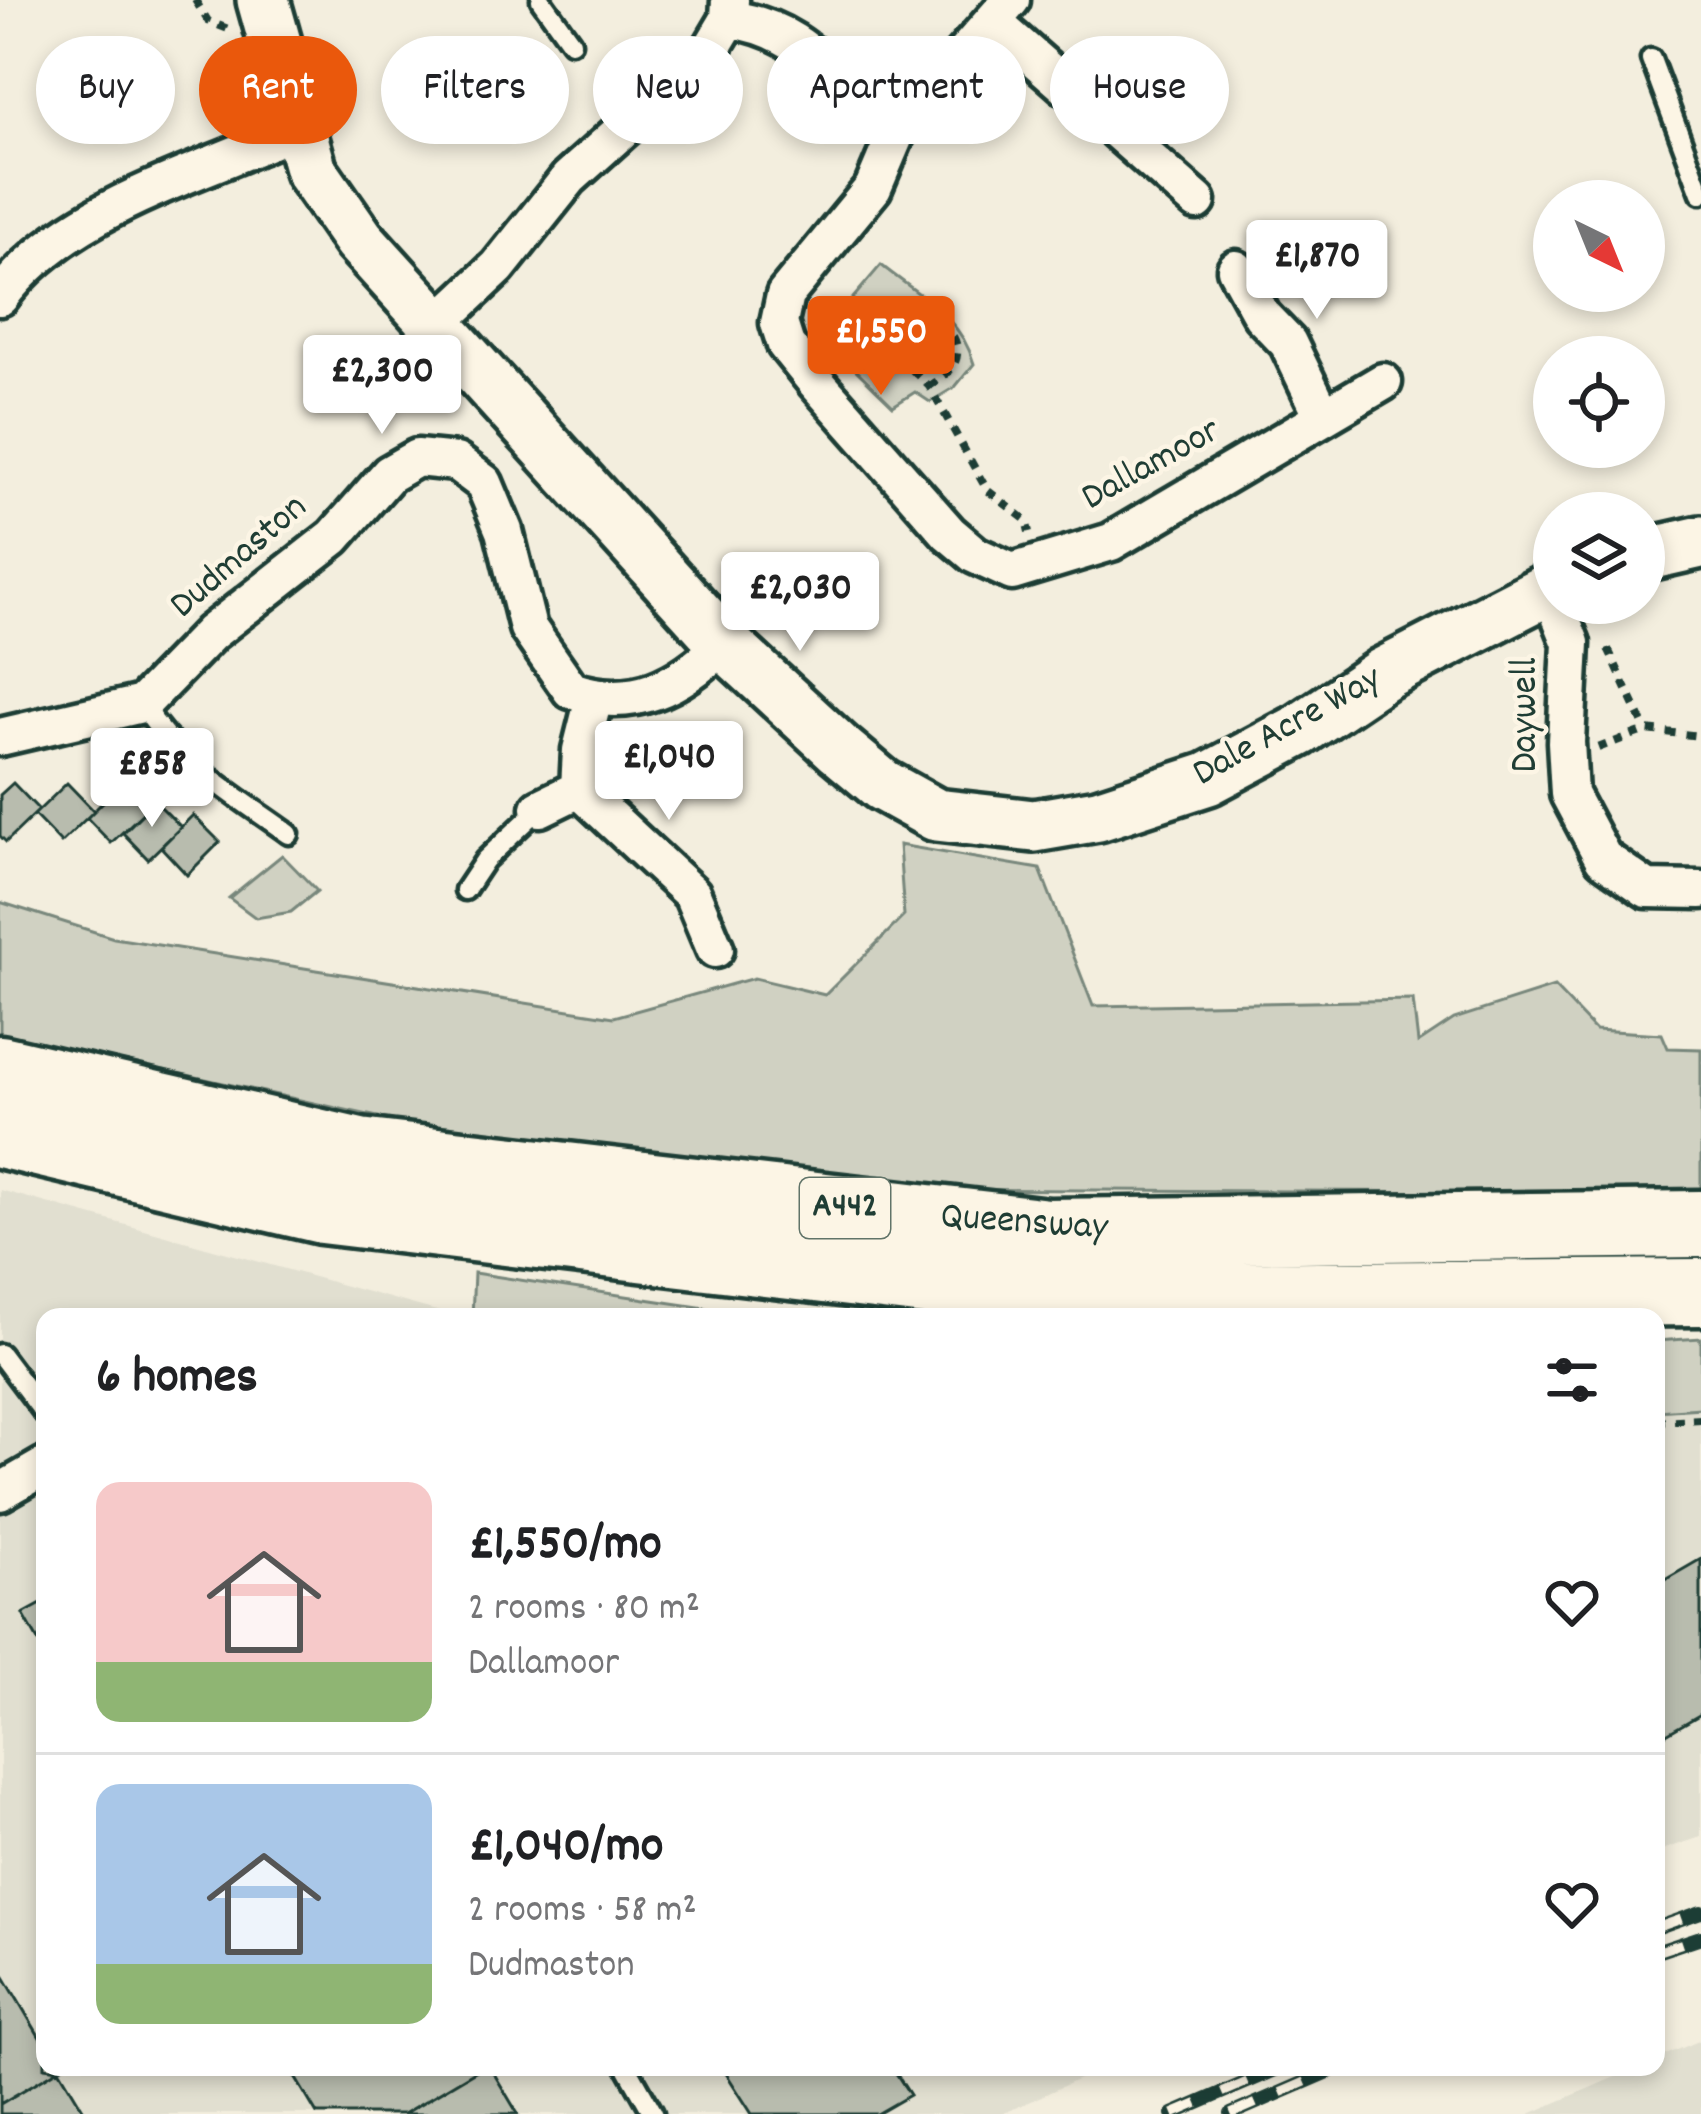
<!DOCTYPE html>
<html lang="en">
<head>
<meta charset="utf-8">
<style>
	:root { --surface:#fff; --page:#f6f6f6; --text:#202124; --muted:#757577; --line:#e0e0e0; --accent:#ea580c }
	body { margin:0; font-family:Dekko,sans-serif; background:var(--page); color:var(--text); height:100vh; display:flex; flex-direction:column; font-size:45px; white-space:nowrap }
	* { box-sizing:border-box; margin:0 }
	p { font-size:39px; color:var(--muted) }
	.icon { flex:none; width:66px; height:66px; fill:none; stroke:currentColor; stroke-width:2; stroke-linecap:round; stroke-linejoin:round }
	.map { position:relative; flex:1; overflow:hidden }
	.details { position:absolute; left:36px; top:1308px; width:1629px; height:768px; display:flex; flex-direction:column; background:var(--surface); border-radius:24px; box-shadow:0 6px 18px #0003 }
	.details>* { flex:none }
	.banner { position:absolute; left:36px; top:36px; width:1629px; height:108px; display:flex; gap:24px }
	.needle { width:78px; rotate:137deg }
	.tools { position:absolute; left:1533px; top:180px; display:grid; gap:24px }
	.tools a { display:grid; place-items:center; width:132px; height:132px; border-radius:50%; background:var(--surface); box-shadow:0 6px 18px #0003; font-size:60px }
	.price { position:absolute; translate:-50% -102px; padding:0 27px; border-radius:12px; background:#fff; color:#222; font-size:39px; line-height:78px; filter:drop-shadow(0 3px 6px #0008) }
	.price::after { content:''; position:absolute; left:50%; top:72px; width:36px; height:27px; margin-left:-18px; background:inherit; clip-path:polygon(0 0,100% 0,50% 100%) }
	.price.current { background:var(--accent); color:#fff }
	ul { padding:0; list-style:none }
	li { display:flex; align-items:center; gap:36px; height:300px; padding:0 60px }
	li+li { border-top:3px solid var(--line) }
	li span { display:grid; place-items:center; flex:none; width:336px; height:240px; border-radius:24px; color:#555 }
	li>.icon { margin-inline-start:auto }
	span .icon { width:144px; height:144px; fill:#fffc; stroke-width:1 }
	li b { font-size:51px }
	h2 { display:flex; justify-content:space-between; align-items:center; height:144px; padding:0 60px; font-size:51px }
	.chip { padding:0 42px; border-radius:54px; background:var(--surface); box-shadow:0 6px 18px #0003; font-size:42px; line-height:108px }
	.chip.current { background:var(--accent); color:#fff }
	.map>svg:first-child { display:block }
</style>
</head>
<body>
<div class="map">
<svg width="1701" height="2114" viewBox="0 0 1701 2114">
	<rect width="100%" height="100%" fill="#f3eede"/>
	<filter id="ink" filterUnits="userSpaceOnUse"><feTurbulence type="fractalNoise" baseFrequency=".00833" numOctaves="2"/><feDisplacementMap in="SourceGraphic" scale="24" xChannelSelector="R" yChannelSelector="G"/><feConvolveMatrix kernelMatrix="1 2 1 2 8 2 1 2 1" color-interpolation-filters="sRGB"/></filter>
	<g filter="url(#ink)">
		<path fill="#e1dfd0" d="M0,1190L458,1317H45V2067H1105L1002,2114H0Z
			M1701,1408V1837L1656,1852V1411Z
			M1701,2040V2114H1530L1638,2067H1656V2059Z"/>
		<path fill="#d0d1c2" stroke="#78877b" stroke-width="3" d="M881,265C918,295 961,316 974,364L955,387L930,402L915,392L893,406L853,367L833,334L847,305Z
			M899,845L1040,869L1093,1006L1413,1000L1418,1043L1454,1019L1554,987L1595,1030L1662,1034L1668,1048L1701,1049V1193L902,1189L460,1135L0,1034V902L114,938L614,1017L754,978L825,995L904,916Z
			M282,855L317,891L291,912L256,918L229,898Z
			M474,1273L765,1317H472Z
			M1701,1338V1408L1656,1411V1341Z"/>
		<path fill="#b8bcae" stroke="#1f3d34" stroke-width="3" d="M123,782L148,808L111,843L87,818Z
			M13,783L39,810L6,842L0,836V795Z
			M67,783L94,811L61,843L34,815Z
			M155,801L181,827L148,859L123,833Z
			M193,815L220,842L187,875L161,847Z
			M1701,1559V1714L1656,1740V1585Z
			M45,1602V1653L23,1614Z
			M0,1970L45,2046V2067L59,2069L0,2104Z
			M289,2067H482L403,2114H317Z
			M482,2067H490L518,2114H403Z
			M722,2067H892L910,2095L877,2114H752Z
			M59,2069L86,2114H0V2104Z"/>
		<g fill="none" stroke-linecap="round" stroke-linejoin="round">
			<g stroke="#1f3d34" stroke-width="27">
				<path id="lane" d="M541,0L571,42
					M1651,59L1701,193
					M142,704C177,762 235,795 289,834
					M465,890L485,860L540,808
					M0,1354L45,1414
					M627,2067L653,2113"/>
			</g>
			<g stroke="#1f3d34" stroke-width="45">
				<path id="street" d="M729,19C813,30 832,87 898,129L873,188L785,295L779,323L786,345L815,381L949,533L975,555L1012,572L1111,542L1383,382
					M994,23L1197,201
					M898,129L1011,0
					M1236,269L1262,316L1288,343L1323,416
					M0,297C69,205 198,176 297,128
					M435,326L498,267L569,178L710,51L729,19L730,0
					M1555,603L1571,643L1566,742L1569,794L1603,858L1647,889L1701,890
					M594,698L581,750L579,789L692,894L715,949
					M0,737L142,704L211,633L334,537L389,474L417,458L456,462L484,483L504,531L528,628L571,690C633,712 681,686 724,643
					M540,808L579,789
					M0,1492L45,1466"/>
			</g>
			<g stroke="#1f3d34" stroke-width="60">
				<path id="secondary" d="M263,0L311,171L359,240L724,643L839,749L882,785L936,815L1034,826L1098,815L1208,779L1300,730L1383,674L1554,586
					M1644,555L1701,542"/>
			</g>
			<g stroke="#1f3d34" stroke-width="75">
				<path id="highway" d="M0,1069L359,1152L1048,1232L1701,1224
					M0,1134L322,1210L1051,1297L1701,1292"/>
			</g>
			<path stroke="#1f3d34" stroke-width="8" stroke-dasharray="9 9" stroke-linecap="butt" d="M195,0L208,21L228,29
				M929,386C984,358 949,316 906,300L889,307L882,321L899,357L929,386L987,490L1026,520L1029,532
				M1608,649L1646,730
				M1598,748L1646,730L1701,736
				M1656,1421L1701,1419"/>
			<use href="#lane" stroke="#fcf5e5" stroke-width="18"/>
			<use href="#street" stroke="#fcf5e5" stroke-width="36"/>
			<use href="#secondary" stroke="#fcf5e5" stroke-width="51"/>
			<use href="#highway" stroke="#fcf5e5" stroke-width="66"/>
			<g stroke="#1f3d34" stroke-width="14">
				<path id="rail" d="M1656,1928L1701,1912
					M1656,1952L1701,1937
					M1173,2114L1282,2067
					M1231,2114L1340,2067"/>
			</g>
			<use href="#rail" stroke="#fcf5e5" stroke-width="9" stroke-dasharray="27" stroke-linecap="butt"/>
		</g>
	</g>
	<g text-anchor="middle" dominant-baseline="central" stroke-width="9" stroke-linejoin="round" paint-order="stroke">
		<rect fill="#fcf5e5" stroke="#617469" stroke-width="3" x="800" y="1178" width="90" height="60" rx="9"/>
		<g font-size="36" font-weight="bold" fill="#1f3d34">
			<text x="845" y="1208">A442</text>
		</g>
		<g font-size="39" fill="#1f3d34" stroke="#fcf5e5">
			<text transform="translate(1152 466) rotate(-29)">Dallamoor</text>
			<text transform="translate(240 558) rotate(-41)">Dudmaston</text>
			<text transform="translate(1527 715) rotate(-90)">Daywell</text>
			<text transform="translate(1288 728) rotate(-29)">Dale Acre Way</text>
			<text transform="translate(1024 1224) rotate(4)">Queensway</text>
		</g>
	</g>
</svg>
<div class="tools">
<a><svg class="needle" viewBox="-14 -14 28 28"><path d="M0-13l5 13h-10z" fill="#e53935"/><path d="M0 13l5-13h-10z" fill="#757577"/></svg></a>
<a><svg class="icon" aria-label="locate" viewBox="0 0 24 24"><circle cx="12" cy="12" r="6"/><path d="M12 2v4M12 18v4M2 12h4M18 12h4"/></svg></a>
<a><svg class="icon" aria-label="layers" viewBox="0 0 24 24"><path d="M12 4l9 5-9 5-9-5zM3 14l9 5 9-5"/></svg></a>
</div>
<b class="price" style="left:1317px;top:322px">£1,870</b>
<b class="price current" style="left:881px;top:398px">£1,550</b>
<b class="price" style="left:382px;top:437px">£2,300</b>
<b class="price" style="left:800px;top:654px">£2,030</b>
<b class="price" style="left:669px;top:823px">£1,040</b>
<b class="price" style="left:152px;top:830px">£858</b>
<div class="banner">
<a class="chip">Buy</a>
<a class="chip current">Rent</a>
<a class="chip">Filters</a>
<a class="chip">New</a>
<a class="chip">Apartment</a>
<a class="chip">House</a>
</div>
<section class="details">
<h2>6 homes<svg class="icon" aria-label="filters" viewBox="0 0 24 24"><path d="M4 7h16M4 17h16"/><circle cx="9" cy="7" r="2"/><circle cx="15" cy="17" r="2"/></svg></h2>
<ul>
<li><span style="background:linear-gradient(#f6c9c9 75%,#8fb573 0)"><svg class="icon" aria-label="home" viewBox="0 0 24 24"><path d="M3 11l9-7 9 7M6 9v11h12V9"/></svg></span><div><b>£1,550/mo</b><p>2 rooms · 80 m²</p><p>Dallamoor</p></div><svg class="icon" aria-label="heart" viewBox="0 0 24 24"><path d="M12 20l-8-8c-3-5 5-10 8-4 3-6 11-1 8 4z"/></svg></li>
<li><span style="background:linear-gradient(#a9c7e8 75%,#8fb573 0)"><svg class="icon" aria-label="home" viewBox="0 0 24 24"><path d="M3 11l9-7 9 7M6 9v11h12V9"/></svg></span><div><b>£1,040/mo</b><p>2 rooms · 58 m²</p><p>Dudmaston</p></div><svg class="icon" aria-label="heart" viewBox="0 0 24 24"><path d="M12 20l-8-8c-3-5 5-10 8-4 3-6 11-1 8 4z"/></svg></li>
</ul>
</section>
</div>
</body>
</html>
